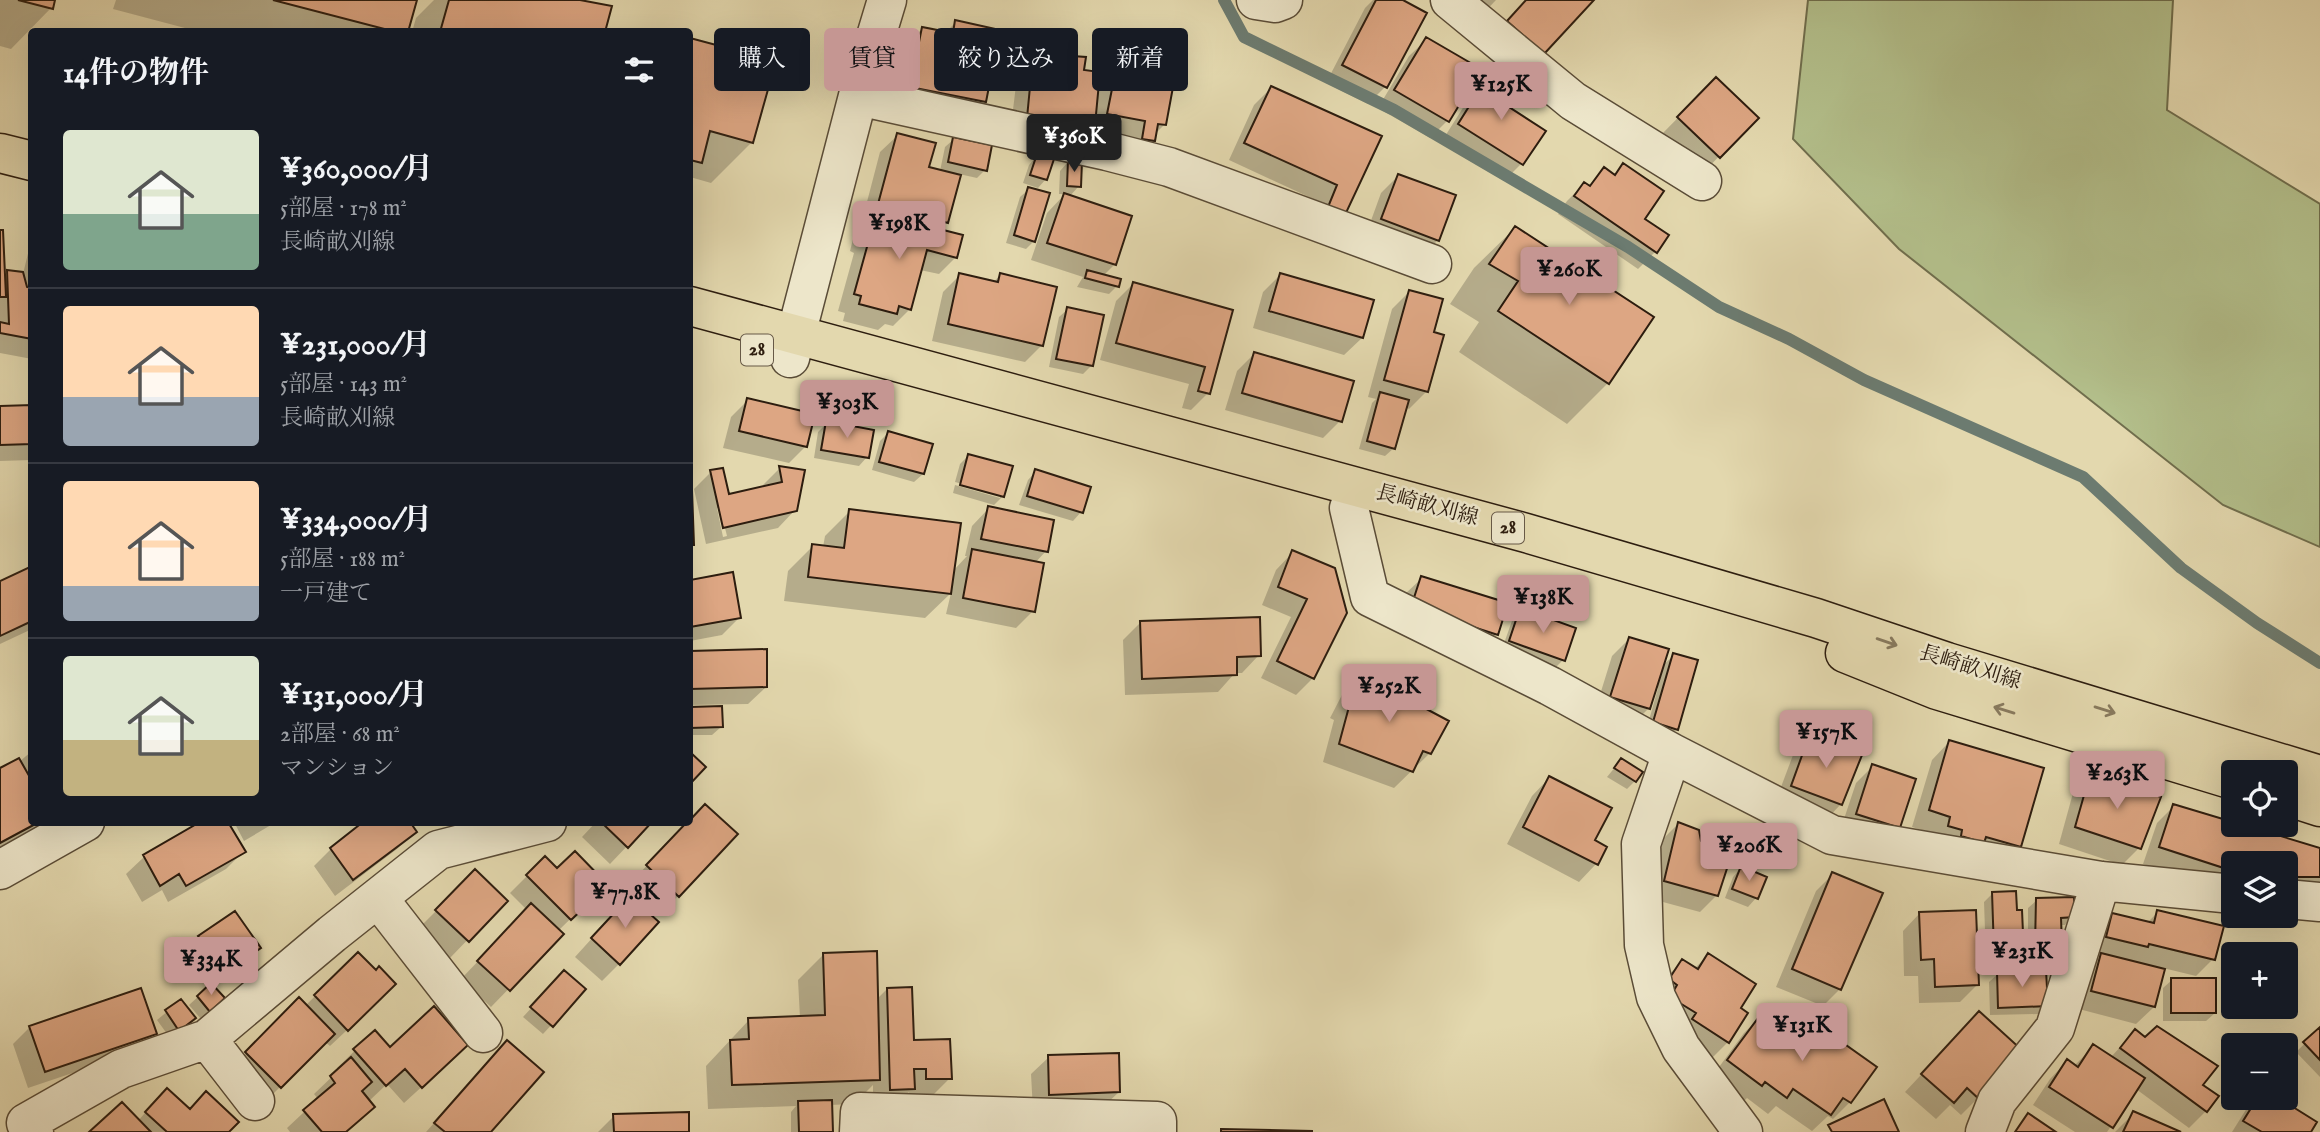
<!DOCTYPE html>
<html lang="ja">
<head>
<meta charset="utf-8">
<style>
	:root { --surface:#171b24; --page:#20242c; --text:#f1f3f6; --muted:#9ea1a6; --line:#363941; --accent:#c59692 }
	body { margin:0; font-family:"IM FELL English","Noto Serif JP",serif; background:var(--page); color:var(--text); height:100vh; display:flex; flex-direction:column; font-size:26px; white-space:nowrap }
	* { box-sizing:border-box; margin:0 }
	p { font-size:23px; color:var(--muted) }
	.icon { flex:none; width:38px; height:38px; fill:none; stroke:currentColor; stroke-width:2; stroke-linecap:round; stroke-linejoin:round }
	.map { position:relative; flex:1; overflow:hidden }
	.details { position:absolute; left:28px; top:28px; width:665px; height:798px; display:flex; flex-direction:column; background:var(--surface); border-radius:7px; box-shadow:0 7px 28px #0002 }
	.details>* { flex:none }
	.guide { position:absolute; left:714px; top:28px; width:665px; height:63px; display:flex; gap:14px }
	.tools { position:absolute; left:2221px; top:760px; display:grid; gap:14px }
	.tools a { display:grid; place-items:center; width:77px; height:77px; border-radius:7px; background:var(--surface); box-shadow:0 7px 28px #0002; font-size:35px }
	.price { position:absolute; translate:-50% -60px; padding:0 16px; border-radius:7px; background:var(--accent); color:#111; font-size:23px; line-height:46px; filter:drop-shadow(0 2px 4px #0008) }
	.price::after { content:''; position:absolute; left:50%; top:42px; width:21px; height:16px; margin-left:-10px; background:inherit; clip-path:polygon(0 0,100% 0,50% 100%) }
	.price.selected { background:#222; color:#fff }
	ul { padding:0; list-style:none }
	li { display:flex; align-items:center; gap:21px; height:175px; padding:0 35px }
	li+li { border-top:2px solid var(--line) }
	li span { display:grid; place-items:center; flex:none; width:196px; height:140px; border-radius:7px; color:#555 }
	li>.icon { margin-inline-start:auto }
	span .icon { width:84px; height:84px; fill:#fffc; stroke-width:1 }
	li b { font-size:30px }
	h2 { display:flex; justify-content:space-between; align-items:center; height:84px; padding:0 35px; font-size:30px }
	.pill { padding:0 24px; border-radius:7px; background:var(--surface); box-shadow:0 7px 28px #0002; font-size:24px; line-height:63px }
	.pill.selected { background:var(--accent); color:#111 }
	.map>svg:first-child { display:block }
</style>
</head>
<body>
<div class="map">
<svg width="2320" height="1132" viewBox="0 0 2320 1132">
	<rect width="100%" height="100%" fill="#e3d8ae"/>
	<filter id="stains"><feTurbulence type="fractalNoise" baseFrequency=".00286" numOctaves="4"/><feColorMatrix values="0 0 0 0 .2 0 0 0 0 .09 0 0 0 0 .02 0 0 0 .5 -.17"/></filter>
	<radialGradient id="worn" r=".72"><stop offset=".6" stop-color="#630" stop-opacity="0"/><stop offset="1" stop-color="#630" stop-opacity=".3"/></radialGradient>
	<path fill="#b3bf8b" stroke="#706e4d" stroke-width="2" d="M1808,0H2173L2167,110L2320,204V547L2223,505L1899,249L1793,139Z"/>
	<path fill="#0003" fill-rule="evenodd" d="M0,0H53L51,8L11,49L0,46Z
		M116,0H416L406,32H200L113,9Z
		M434,0H571L603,32H412L416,18Z
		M1373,0H1399L1385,87L1368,104L1326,83L1365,8Z
		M1443,0H1496L1477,20Z
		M956,22L984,101L967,119L894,104L905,46L922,29L945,33Z
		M690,39L774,62L752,142L711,183L690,177Z
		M1427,39L1478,70L1447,121L1430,138L1378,108L1409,56Z
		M1120,51L1165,124L1155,134L1154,141L1137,158L1091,131L1092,125L1076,141L1010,134L1016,85L1033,68L1061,70L1073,58L1082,72L1100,84L1103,68Z
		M1496,67L1489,97L1521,164L1504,181L1442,141L1478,84Z
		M1716,79L1756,118L1702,174L1661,135Z
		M1271,88L1379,137L1344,214L1312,224L1322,203L1229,160L1254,105Z
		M898,135L927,168L940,171L945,147L954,139L985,170L977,178L959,174L947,222L938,231L956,257L939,274L920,270L910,309L893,326L885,324L878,330L843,321L845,313L838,311L854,253L850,251L855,231L864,222L862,221L880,152Z
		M1037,156L1046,179L1038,188L1023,183L1029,165Z
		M1068,162L1079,186L1069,197L1115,264L1103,276L1117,286L1109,294L1077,287L1083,277L1031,260L1047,213L1065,194H1059L1060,171Z
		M1624,165L1643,219L1667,236L1655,252L1638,269L1558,214L1567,201L1584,184L1588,186L1604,169L1613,176Z
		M1398,176L1438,240L1421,257L1365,237L1381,193Z
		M1029,189L1034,241L1026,249L1006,243L1020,197Z
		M1515,228L1652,318L1608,383L1567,424L1459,352L1479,322L1450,304L1474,268Z
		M0,232L3,276L7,272L23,274L31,241L32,359L0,353Z
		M960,275L993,283L1000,275L1042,345L1025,362L932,341L943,292Z
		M1280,275L1362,338L1344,355L1253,328L1263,292Z
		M1133,284L1231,311L1208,393L1191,410L1182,408L1189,384L1100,360L1116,301Z
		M1409,292L1432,334L1427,391L1409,409L1405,407L1394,448L1385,456L1359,449L1372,403L1376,399L1368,397L1392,309Z
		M1068,309L1092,365L1083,374L1049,367L1059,317Z
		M1254,354L1340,421L1323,438L1225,410L1237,371Z
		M748,400L806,446L789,463L723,448L731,417Z
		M32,406V460L0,461V407Z
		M827,423L867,457L859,466L814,458L818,432Z
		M888,433L923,474L914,482L872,470L880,441Z
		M968,456L1003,496L994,505L953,493L955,485L1000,498V494L955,482L960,464Z
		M780,468L795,510L778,528L706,544L694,489L711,472L727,496L763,488V485ZM717,508H720L727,536L723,537Z
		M1036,471L1081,512L1073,521L1019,505L1028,480Z
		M690,492L692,544L690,547Z
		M989,508L1046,551L1035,563L1033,611L1016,628L946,614L951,593L925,618L784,601L788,571L813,546L823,547L825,536L850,511L953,571L967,556H965L972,526Z
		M1293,552L1334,569L1313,678L1296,695L1261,678L1291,617L1262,605L1276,570Z
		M32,568V629L0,644V583Z
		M731,574L739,618L722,635L690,641V582Z
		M1422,578L1497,634L1479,651L1404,595Z
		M1521,610L1563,660L1555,668L1502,649L1513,618Z
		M1140,623L1259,655L1242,673H1235L1218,692L1125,695L1123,640Z
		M1629,639L1661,667L1674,655L1677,729L1668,737L1646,731L1658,688L1655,687L1648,709L1631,726L1594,714L1612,656Z
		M765,651L766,687L748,704L690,705V653Z
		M1360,676L1378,686L1383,680L1400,697L1430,753L1394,788L1323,762L1334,720L1330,718L1343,693Z
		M720,708L721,727L712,735H690V709Z
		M1810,738L1841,804L1824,822L1775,803L1793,755Z
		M1949,742L2019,846L2002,863L1934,834L1912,827L1932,760Z
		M32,751V822H42L31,833L0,850V770L19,762Z
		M1621,760L1635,781L1627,789L1607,777Z
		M1873,766L1898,827L1840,831L1856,783Z
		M2090,776L2139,848L2122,865L2059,844L2073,793Z
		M1549,778L1593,841L1605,848L1596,864L1579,882L1507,844L1532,796Z
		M705,806L678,896L661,913L630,883Z
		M2174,806L2320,850V893H2286V863H2233V893L2143,864L2157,823Z
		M203,822L243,852L226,869L168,902L162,890L142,902L126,874L144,857Z
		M234,822H276L244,841Z
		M366,822L414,832L397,849L335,896L314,866L331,849Z
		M596,822H650L610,864L582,837Z
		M1678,824L1717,895L1700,912L1648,898L1661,841Z
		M545,858L557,870L605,885L558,931L562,934L491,1007L461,979L527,910L510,893Z
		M1741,868L1756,898L1748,907L1725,898L1733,877Z
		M475,872L505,901L450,958L419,928Z
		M1833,874L1840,989L1823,1006L1776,987L1816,891Z
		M1993,893L2015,912L2021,932L2016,937V950L2008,958L1986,959L1984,902Z
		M2037,900L2073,916L2065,925H2059L2060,945L2051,954L2028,955V908Z
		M2158,912L2213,959L2196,976L2163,968L2154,1007L2136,1024L2075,1008L2084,972L2100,956L2090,954L2095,932L2113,915L2147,923Z
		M1920,913L1977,985L1960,1002L1919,1003L1918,976H1904L1903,931Z
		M613,915L619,964L602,981L575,957Z
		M199,937L258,948L250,956L215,980L191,946Z
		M358,954L377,1002L330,1046L325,1042L263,1104L229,1071L299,1000L305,1006Z
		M823,955L876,1000L887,989L912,1042L950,1078L933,1095L909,1096V1092L896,1106L873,1107V1085L854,1104L830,1105L831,1132H791V1112L796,1106L708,1109L706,1066L749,1020L800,1018L798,980Z
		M1708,955L1738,1009L1728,1042L1711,1059L1661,1003L1665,979L1682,961L1694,969Z
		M1998,974L2047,1005L2038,1014L1990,1015L1989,982Z
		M2172,980L2215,1013L2206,1021H2163V988Z
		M556,981L584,990L543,1034L523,1017Z
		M211,985L223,998L201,1019L189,1005Z
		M180,1001L193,1018L170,1038L157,1020Z
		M1761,1016L1776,1026L1784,1018L1850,1102L1833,1119L1828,1116L1812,1131L1776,1106L1768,1114L1747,1098L1743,1102L1711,1078L1744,1033Z
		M30,1027L155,1034L138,1051L28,1088L13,1044Z
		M2320,1029V1077L2296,1052Z
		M1962,1031L1978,1098L1961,1115L1950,1105L1936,1119L1905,1092Z
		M2135,1031L2217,1097L2206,1111L2189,1128L2136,1089L2107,1132H2075L2033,1105L2050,1079L2067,1061L2074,1066L2094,1046L2111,1057Z
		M374,1032L390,1049L449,1062L404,1103L387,1084L368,1102L373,1107L347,1132H290L287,1128L318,1099L314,1094L339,1070L337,1068Z
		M1049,1057L1119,1092L1101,1109L1033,1111L1031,1074Z
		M490,1060L489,1132H426Z
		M2258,1097H2274L2309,1132H2232L2247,1108Z
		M150,1107L189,1111L227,1132H92L138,1121Z
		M2133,1114L2177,1132H2115Z
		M614,1116L688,1132H598Z"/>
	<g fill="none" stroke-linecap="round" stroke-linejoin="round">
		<path stroke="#6c7b70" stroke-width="12" d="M1224,0L1244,37L1394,110L1628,247L1719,307L1789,339L1864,380L2083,477L2181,568L2257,623L2320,663"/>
	</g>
	<path fill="#dda683" stroke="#2d1d0f" stroke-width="2" d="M18,0H55L53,9Z
		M273,0H417L408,32H396Z
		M449,0H580L612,6L605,32H440Z
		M1376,0H1403L1427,13L1387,88L1342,65Z
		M1526,0H1594L1544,54L1507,21Z
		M955,20L1000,30L986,102L910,87L922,27L953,33Z
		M1426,37L1481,69L1449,122L1394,90Z
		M690,38L776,61L753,143L710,131L702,163L690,160Z
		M1120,49L1178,60L1166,125L1158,124L1155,141L1142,139L1145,121L1107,114Z
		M1072,56L1086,57L1084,70L1100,72L1095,125L1027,118L1032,66L1071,69Z
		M1495,65L1507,72L1492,96L1546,131L1523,165L1458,124Z
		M1716,77L1759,118L1720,158L1677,117Z
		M1271,86L1382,136L1345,215L1328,207L1337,185L1244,143Z
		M897,133L936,143L929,167L961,175L948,223L878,204Z
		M953,137L992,145L987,171L948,162Z
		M1037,154L1054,159L1047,180L1030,175Z
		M1068,160L1082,161L1081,187L1067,186Z
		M1623,163L1664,191L1645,219L1669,235L1657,253L1574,196L1584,182L1590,186L1604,167L1615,175Z
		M1398,174L1456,195L1439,241L1381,219Z
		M1028,187L1050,193L1035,242L1014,235Z
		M1064,193L1132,216L1116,265L1047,243Z
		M872,212L963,235L957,258L927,250L911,310L899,306L897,314L859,304L861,296L854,294L870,236L866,234Z
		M1515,226L1654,317L1609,384L1498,311L1518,281L1489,264Z
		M0,230H3L6,297H0Z
		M7,270L23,272L27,287L32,288V339L0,333V322L9,324Z
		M1087,270L1121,279L1119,287L1085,278Z
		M959,273L998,282L1000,273L1057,287L1043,346L948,324Z
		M1280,273L1374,300L1363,338L1269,311Z
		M1133,282L1233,310L1210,394L1198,391L1205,367L1116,343Z
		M1409,290L1443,299L1434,332L1444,335L1428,392L1384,380Z
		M1067,307L1104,315L1093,366L1056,359Z
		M1254,352L1354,381L1342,422L1242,393Z
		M1380,392L1409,400L1395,449L1367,441Z
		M747,398L815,414L807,447L739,431Z
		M32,405V444L0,445V406Z
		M826,421L874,430L869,458L821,450Z
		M888,431L933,444L924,474L879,462Z
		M968,454L1013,466L1004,497L960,485Z
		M779,466L805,470L797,511L723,528L710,470L723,468L729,494L782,482Z
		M1035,469L1091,487L1083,513L1027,496Z
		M690,490H692L694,545H690Z
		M988,506L1054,520L1048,552L981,539Z
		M849,509L961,523L951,594L808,577L812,544L844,548Z
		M972,549L1044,563L1035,612L963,598Z
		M1292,550L1335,568L1347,613L1314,679L1277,661L1307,599L1278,587Z
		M32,566V621L0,636V581Z
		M733,572L741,618L690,627V580Z
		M1421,576L1508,603L1498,635L1411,607Z
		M1520,608L1576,628L1565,661L1509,641Z
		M1260,617L1261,656L1237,657V675L1142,679L1140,621Z
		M1629,637L1669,649L1650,709L1610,697Z
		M767,649V687L690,689V651Z
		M1673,653L1698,660L1678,730L1653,722Z
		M1360,674L1379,685L1383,678L1405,690L1402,696L1449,721L1431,754L1423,751L1413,772L1339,744L1350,703L1346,700Z
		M722,706L723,727L690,728V707Z
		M1809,736L1862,755L1842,805L1791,786Z
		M1949,740L2044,768L2021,847L1986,837L1984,843L1961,836L1962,830L1948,826L1950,817L1929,810Z
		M690,752L706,767L690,784Z
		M19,758L32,781V822H39L0,843V768Z
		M1621,758L1643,772L1636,782L1614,768Z
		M1872,764L1916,779L1900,828L1856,814Z
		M2090,774L2161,797L2141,849L2075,827Z
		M1549,776L1612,808L1595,840L1607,847L1598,865L1523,827Z
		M705,804L738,834L679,897L646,865L687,822H690V820Z
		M2173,804L2233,822V824H2241L2320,848V877H2286V863H2233V871L2159,847Z
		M200,822H228L246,852L186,886L179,874L160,886L143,855Z
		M363,822H410L417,832L353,880L330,848Z
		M601,822H652L628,848Z
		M1678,822L1699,830L1701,841L1734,847L1718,896L1664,881Z
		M575,851L608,885L571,920L526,875L545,856L557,868Z
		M1741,866L1767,877L1758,899L1732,889Z
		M475,869L508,901L469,942L435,910Z
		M1832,872L1883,893L1841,990L1792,969Z
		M2016,891L2017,910H2022L2023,933H2018V950L1994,951L1992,892Z
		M630,896L659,922L620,965L591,938Z
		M2074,897L2075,917L2061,918L2062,946L2035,947L2036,898Z
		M531,903L564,934L510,991L477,961Z
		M1976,910L1979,985L1935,987L1934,959L1921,960L1919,912Z
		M2157,910L2224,926L2215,960L2149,944L2148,947L2106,937L2112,913L2154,923Z
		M235,911L261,948L224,973L198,936Z
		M877,951L880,1080L732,1085L730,1040L749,1039L748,1018L825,1015L823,953Z
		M358,952L376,970L379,966L396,984L348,1031L314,995Z
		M1708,953L1756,984L1741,1008L1748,1013L1729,1043L1692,1019L1696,1013L1670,997L1677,985L1669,979L1682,959L1698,969Z
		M2101,953L2165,969L2155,1007L2091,991Z
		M564,970L586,989L553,1027L530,1007Z
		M2046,970L2048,1006L1998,1008L1997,972Z
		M2171,978H2216V1013H2171Z
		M211,983L225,998L210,1012L197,996Z
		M912,987L914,1040L950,1039L952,1079H926V1069H914L915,1089L890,1090L887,988Z
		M141,988L157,1034L45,1072L29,1026Z
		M299,997L335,1034L281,1088L245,1052Z
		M181,999L196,1018L179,1031L165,1010Z
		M434,1006L468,1045L422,1088L405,1069L386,1086L353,1049L375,1030L390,1047Z
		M1979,1011L2023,1051L1979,1099L1967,1088L1954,1103L1921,1074Z
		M1761,1014L1777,1025L1784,1015L1812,1036L1819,1026L1877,1067L1851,1103L1843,1098L1831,1115L1793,1089L1787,1098L1765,1082L1762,1086L1727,1060Z
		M2157,1026L2218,1066L2203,1085L2219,1096L2207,1112L2120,1048L2135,1029L2145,1037Z
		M2320,1027V1060L2303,1042Z
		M507,1040L544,1072L491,1132H445L434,1123Z
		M2093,1044L2145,1078L2113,1128L2049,1087L2067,1059L2078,1067Z
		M1119,1053L1120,1092L1049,1095L1048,1055Z
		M351,1057L372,1082L362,1091L375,1107L346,1132H322L303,1110L335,1083L330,1076Z
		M167,1088L190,1109L206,1091L239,1122L229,1132H167L145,1112Z
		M2258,1097H2277L2317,1122L2311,1132H2262L2243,1121Z
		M1884,1099L1899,1132H1832L1828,1125Z
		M832,1100L833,1132H799L798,1101Z
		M122,1102L151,1132H89Z
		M2133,1111L2181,1132H2123Z
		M689,1112V1132H614L613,1114Z
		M2028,1113L2056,1132H2015Z
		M1221,1129L1312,1131V1132H1221Z"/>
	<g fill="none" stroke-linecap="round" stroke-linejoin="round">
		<g stroke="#5a4c37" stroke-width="41">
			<path id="minor" d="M1256,0L1275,3L1283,0
				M1450,0L1573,101L1702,181
				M858,96L1107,151L1169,167L1432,264
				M790,358L858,96L887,0
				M1349,508L1370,597L1550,686L1672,753L1832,835L2101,881L2233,894
				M1672,753L1641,844L1644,945L1656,997L1681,1048L1743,1132
				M0,870L85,822
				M378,898L483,1033
				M2286,899L2320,902
				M207,1039L255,1101
				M34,1132L26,1123L121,1069L207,1039L332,934L438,850L547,822
				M859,1132L860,1112L1157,1121V1132
				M1985,1132L1997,1101L2055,1028L2101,881"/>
		</g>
		<g stroke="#2d1d0f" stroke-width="41">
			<path id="major" d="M0,153L32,161
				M690,306L1526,533L1816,618L1947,662L2320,775
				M1845,653L1937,690L2233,780
				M2286,796L2320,807"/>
		</g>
		<use href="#minor" stroke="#ede6ca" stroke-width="38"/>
		<use href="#major" stroke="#e3d8ae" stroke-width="38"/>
	</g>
	<defs><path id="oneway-shaft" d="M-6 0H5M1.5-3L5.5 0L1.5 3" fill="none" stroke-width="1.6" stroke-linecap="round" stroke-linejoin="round" transform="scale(1.75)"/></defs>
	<g stroke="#887a5e">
		<use href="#oneway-shaft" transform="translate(1887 642) rotate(19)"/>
		<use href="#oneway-shaft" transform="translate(2004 710) rotate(-163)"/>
		<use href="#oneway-shaft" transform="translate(2105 710) rotate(17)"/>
	</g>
	<g text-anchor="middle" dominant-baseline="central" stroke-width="5" stroke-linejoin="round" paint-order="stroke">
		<g fill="#ede6ca" stroke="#675947" stroke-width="2">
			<rect x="741" y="334.5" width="32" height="31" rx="5"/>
			<rect x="1492" y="512.5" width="32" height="31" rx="5"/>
		</g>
		<g font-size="19" font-weight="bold" fill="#2d1d0f">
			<text x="757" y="350">28</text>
			<text x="1508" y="528">28</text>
		</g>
		<g font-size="21" fill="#2d1d0f" stroke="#ede6ca">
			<text transform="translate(1427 506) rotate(15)">長崎畝刈線</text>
			<text transform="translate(1970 668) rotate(17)">長崎畝刈線</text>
		</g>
	</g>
	<rect width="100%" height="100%" filter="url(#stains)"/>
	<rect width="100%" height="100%" fill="url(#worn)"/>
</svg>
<div class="tools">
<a><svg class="icon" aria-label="locate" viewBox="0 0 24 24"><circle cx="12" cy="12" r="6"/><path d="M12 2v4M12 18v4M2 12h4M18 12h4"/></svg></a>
<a><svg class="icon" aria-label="layers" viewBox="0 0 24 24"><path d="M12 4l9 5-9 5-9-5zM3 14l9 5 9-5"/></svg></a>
<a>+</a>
<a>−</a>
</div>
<b class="price" style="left:1501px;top:122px">¥125K</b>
<b class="price selected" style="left:1074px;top:174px">¥360K</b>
<b class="price" style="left:899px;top:261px">¥198K</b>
<b class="price" style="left:1569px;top:307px">¥260K</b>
<b class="price" style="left:847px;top:440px">¥303K</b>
<b class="price" style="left:1543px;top:635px">¥138K</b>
<b class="price" style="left:1389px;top:724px">¥252K</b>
<b class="price" style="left:1826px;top:770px">¥157K</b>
<b class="price" style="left:2117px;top:811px">¥263K</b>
<b class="price" style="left:1749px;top:883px">¥206K</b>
<b class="price" style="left:625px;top:930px">¥77.8K</b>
<b class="price" style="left:2022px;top:989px">¥231K</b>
<b class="price" style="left:211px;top:997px">¥334K</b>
<b class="price" style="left:1802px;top:1063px">¥131K</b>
<div class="guide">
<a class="pill">購入</a>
<a class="pill selected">賃貸</a>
<a class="pill">絞り込み</a>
<a class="pill">新着</a>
</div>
<section class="details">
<h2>14件の物件<svg class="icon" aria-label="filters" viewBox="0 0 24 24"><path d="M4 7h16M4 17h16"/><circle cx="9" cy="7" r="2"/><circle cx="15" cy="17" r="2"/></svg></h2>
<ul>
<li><span style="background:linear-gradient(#dfe7d0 60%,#7fa58c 0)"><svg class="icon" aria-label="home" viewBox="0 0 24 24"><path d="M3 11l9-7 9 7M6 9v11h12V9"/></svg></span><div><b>¥360,000/月</b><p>5部屋 · 178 m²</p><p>長崎畝刈線</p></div></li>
<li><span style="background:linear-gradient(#ffd9b3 65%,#9aa5b1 0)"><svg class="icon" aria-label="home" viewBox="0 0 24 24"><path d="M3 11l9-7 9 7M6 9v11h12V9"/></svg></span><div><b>¥231,000/月</b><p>5部屋 · 143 m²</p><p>長崎畝刈線</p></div></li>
<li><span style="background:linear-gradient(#ffd9b3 75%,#9aa5b1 0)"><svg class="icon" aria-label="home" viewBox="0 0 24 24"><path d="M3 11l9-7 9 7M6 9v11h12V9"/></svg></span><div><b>¥334,000/月</b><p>5部屋 · 188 m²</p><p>一戸建て</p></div></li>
<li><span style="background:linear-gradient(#dfe7d0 60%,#c2b280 0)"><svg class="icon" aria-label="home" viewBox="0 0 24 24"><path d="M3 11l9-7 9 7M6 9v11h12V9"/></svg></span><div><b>¥131,000/月</b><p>2部屋 · 68 m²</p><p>マンション</p></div></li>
</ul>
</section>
</div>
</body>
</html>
